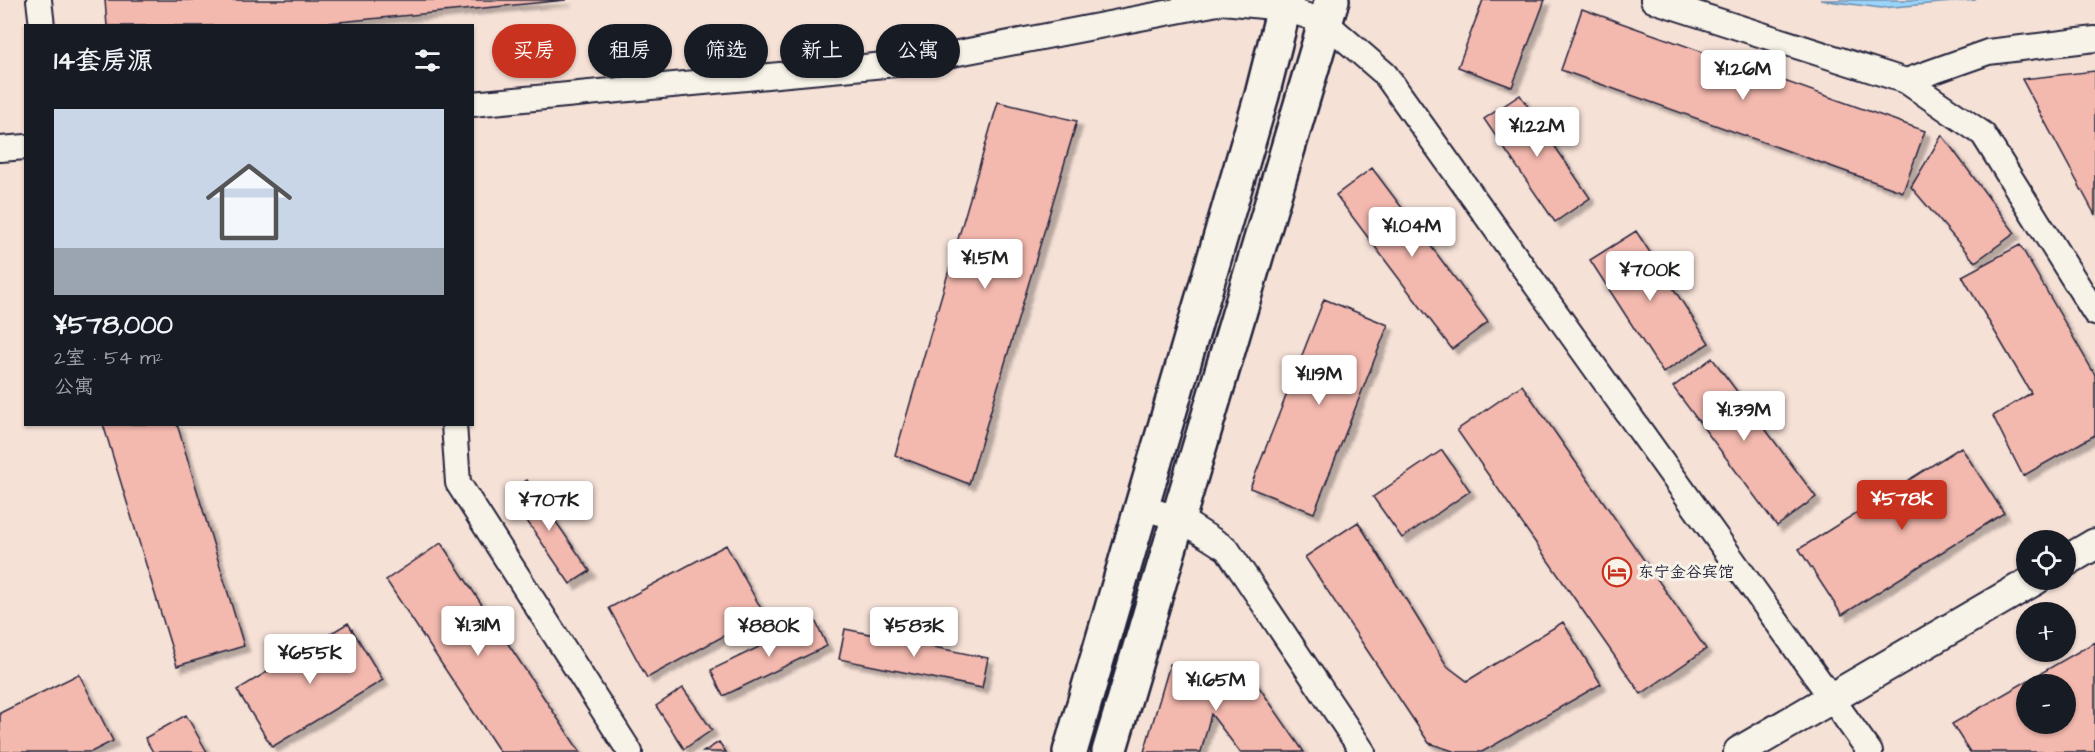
<!DOCTYPE html>
<html lang="zh">
<head>
<meta charset="utf-8">
<style>
	:root { --surface:#171b24; --page:#242831; --text:#f1f3f6; --muted:#9ea1a6; --line:#363941; --accent:#c8321e }
	body { margin:0; font-family:"Architects Daughter","LXGW WenKai TC",sans-serif; background:var(--page); color:var(--text); height:100vh; display:flex; flex-direction:column; font-size:22px; white-space:nowrap }
	* { box-sizing:border-box; margin:0 }
	p { font-size:20px; color:var(--muted) }
	.icon { flex:none; width:33px; height:33px; fill:none; stroke:currentColor; stroke-width:2; stroke-linecap:round; stroke-linejoin:round }
	.map { position:relative; flex:1; overflow:hidden }
	.sheet { position:absolute; left:24px; top:24px; width:450px; height:402px; display:flex; flex-direction:column; background:var(--surface); border-radius:0px; box-shadow:0 2px 4px #0004 }
	.sheet>* { flex:none }
	.banner { position:absolute; left:492px; top:24px; width:570px; height:54px; display:flex; gap:12px }
	.tools { position:absolute; left:2016px; top:530px; display:grid; gap:12px }
	.tools a { display:grid; place-items:center; width:60px; height:60px; border-radius:50%; background:var(--surface); box-shadow:0 2px 4px #0004; font-size:30px }
	.price { position:absolute; translate:-50% -51px; padding:0 14px; border-radius:6px; background:#fff; color:#222; font-size:20px; line-height:39px; filter:drop-shadow(0 2px 3px #0008) }
	.price::after { content:''; position:absolute; left:50%; top:36px; width:18px; height:14px; margin-left:-9px; background:inherit; clip-path:polygon(0 0,100% 0,50% 100%) }
	.price.active { background:var(--accent); color:#fff }
	ul { padding:0; list-style:none }
	li { display:grid; align-content:center; gap:12px; height:318px; padding:0 30px }
	li+li { border-top:2px solid var(--line) }
	li span { display:grid; place-items:center; height:186px; border-radius:0px; color:#555 }
	li>.icon { margin-inline-start:auto }
	span .icon { width:108px; height:108px; fill:#fffc; stroke-width:1 }
	li b { font-size:26px }
	h2 { display:flex; justify-content:space-between; align-items:center; height:72px; padding:0 30px; font-size:26px }
	.tag { padding:0 21px; border-radius:27px; background:var(--surface); box-shadow:0 2px 4px #0004; font-size:21px; line-height:54px }
	.tag.active { background:var(--accent); color:#fff }
	.map>svg:first-child { display:block }
</style>
</head>
<body>
<div class="map">
<svg width="2095" height="752" viewBox="0 0 2095 752">
	<defs>
		<filter id="shadow"><feDropShadow dx="5.5" dy="5.5" stdDeviation="1.5" flood-color="#0004"/></filter>
	</defs>
	<rect width="100%" height="100%" fill="#f6e1d7"/>
	<filter id="ink" filterUnits="userSpaceOnUse"><feTurbulence type="fractalNoise" baseFrequency=".0167" numOctaves="2"/><feDisplacementMap in="SourceGraphic" scale="12" xChannelSelector="R" yChannelSelector="G"/><feConvolveMatrix kernelMatrix="1 2 1 2 8 2 1 2 1" color-interpolation-filters="sRGB"/></filter>
	<g filter="url(#ink)">
		<path fill="#9bd4fb" stroke="#6b8dae" stroke-width="1.5" d="M1820,0H1976L1881,8Z"/>
		<path fill="#f3b8ae" stroke="#22223b" stroke-width="1.5" fill-rule="evenodd" filter="url(#shadow)" d="M105,0H566L297,26H107Z
			M1483,0H1545L1512,87L1458,67Z
			M1582,9L1925,131L1903,192L1561,70Z
			M2095,71V215L2022,79Z
			M1520,95L1590,198L1555,222L1484,119Z
			M998,102L1077,121L969,484L895,455Z
			M1942,135L2015,233L1975,262L1911,187Z
			M1372,168L1488,322L1452,349L1336,195Z
			M1636,231L1709,343L1663,373L1590,260Z
			M2020,245L2095,375V435L2023,476L1993,416L2031,393L1962,276Z
			M1324,299L1388,325L1314,513L1250,488Z
			M1712,358L1816,497L1777,526L1673,387Z
			M1522,385L1706,649L1641,694L1457,430Z
			M103,424H177L244,646L177,666Z
			M1961,447L2004,513L1842,615L1799,549Z
			M1442,450L1470,491L1402,538L1373,497Z
			M527,480L590,571L570,584L508,493Z
			M1358,522L1447,666L1467,681L1563,622L1601,684L1482,752H1456L1429,743L1305,557Z
			M441,543L580,752H500L386,580Z
			M726,545L764,614L647,678L609,608Z
			M815,620L827,646L723,696L711,670Z
			M348,623L383,680L272,747L237,690Z
			M845,629L988,658L982,688L839,659Z
			M2095,642V752H1970L1952,724ZM2026,684H2066V723H2026Z
			M1170,664L1225,668L1243,664L1304,752H1240L1211,714L1201,752H1144Z
			M79,674L113,741L91,752H0V713Z
			M683,688L712,730L684,749L656,706Z
			M186,715L207,752H153L145,738Z
			M719,742L726,752H703Z"/>
		<g fill="none" stroke-linecap="round" stroke-linejoin="round">
			<g stroke="#22223b" stroke-width="28">
				<path id="minor" d="M39,0L42,26
					M1653,0L1906,81L1983,134L2095,313
					M1906,81L1988,52L2095,39
					M472,104L906,63L1223,2L1283,8L1325,22L1385,74L1870,752
					M0,149L26,147
					M454,424L458,483L630,752
					M1143,508L1178,518L1227,549L1363,752"/>
			</g>
			<g stroke="#22223b" stroke-width="34">
				<path id="tertiary" d="M2066,561L2095,544
					M1739,752L2036,579"/>
			</g>
			<g stroke="#22223b" stroke-width="38">
				<path id="trunk" d="M1070,752L1262,95L1286,0
					M1109,752L1332,0"/>
			</g>
			<use href="#minor" stroke="#f7f3e8" stroke-width="24"/>
			<use href="#tertiary" stroke="#f7f3e8" stroke-width="30"/>
			<use href="#trunk" stroke="#f7f3e8" stroke-width="33"/>
		</g>
	</g>
	<defs>
		<g id="hotel-ring" transform="scale(1.5)"><circle r="9.5" fill="#f7f3e8" stroke="#c8321e" stroke-width="1.5"/><path d="M-6-4.5h1.5V1H6V5H4.5V3h-9V5H-6ZM-4 0a1.8 1.8 0 1 1 3.6 0ZM.5 0V-2.5h3Q6-2.5 6 0Z" fill="#c8321e"/></g>
	</defs>
	<g fill-rule="evenodd">
		<use href="#hotel-ring" x="1617" y="572"/>
	</g>
	<g text-anchor="middle" dominant-baseline="central" stroke-width="6" stroke-linejoin="round" paint-order="stroke">
		<g font-size="16" fill="#22223b" stroke="#f7f3e8" text-anchor="start">
			<text x="1638" y="572">东宁金谷宾馆</text>
		</g>
	</g>
</svg>
<div class="tools">
<a><svg class="icon" aria-label="locate" viewBox="0 0 24 24"><circle cx="12" cy="12" r="6"/><path d="M12 2v4M12 18v4M2 12h4M18 12h4"/></svg></a>
<a>+</a>
<a>−</a>
</div>
<b class="price" style="left:1743px;top:101px">¥1.26M</b>
<b class="price" style="left:1537px;top:158px">¥1.22M</b>
<b class="price" style="left:1412px;top:258px">¥1.04M</b>
<b class="price" style="left:985px;top:290px">¥1.5M</b>
<b class="price" style="left:1650px;top:302px">¥700K</b>
<b class="price" style="left:1319px;top:406px">¥1.19M</b>
<b class="price" style="left:1744px;top:442px">¥1.39M</b>
<b class="price active" style="left:1902px;top:531px">¥578K</b>
<b class="price" style="left:549px;top:532px">¥707K</b>
<b class="price" style="left:478px;top:657px">¥1.31M</b>
<b class="price" style="left:769px;top:658px">¥880K</b>
<b class="price" style="left:914px;top:658px">¥583K</b>
<b class="price" style="left:310px;top:685px">¥655K</b>
<b class="price" style="left:1216px;top:712px">¥1.65M</b>
<div class="banner">
<a class="tag active">买房</a>
<a class="tag">租房</a>
<a class="tag">筛选</a>
<a class="tag">新上</a>
<a class="tag">公寓</a>
</div>
<section class="sheet">
<h2>14套房源<svg class="icon" aria-label="filters" viewBox="0 0 24 24"><path d="M4 7h16M4 17h16"/><circle cx="9" cy="7" r="2"/><circle cx="15" cy="17" r="2"/></svg></h2>
<ul>
<li><span style="background:linear-gradient(#c9d6e8 75%,#9aa5b1 0)"><svg class="icon" aria-label="home" viewBox="0 0 24 24"><path d="M3 11l9-7 9 7M6 9v11h12V9"/></svg></span><div><b>¥578,000</b><p>2室 · 54 m²</p><p>公寓</p></div></li>
</ul>
</section>
</div>
</body>
</html>
